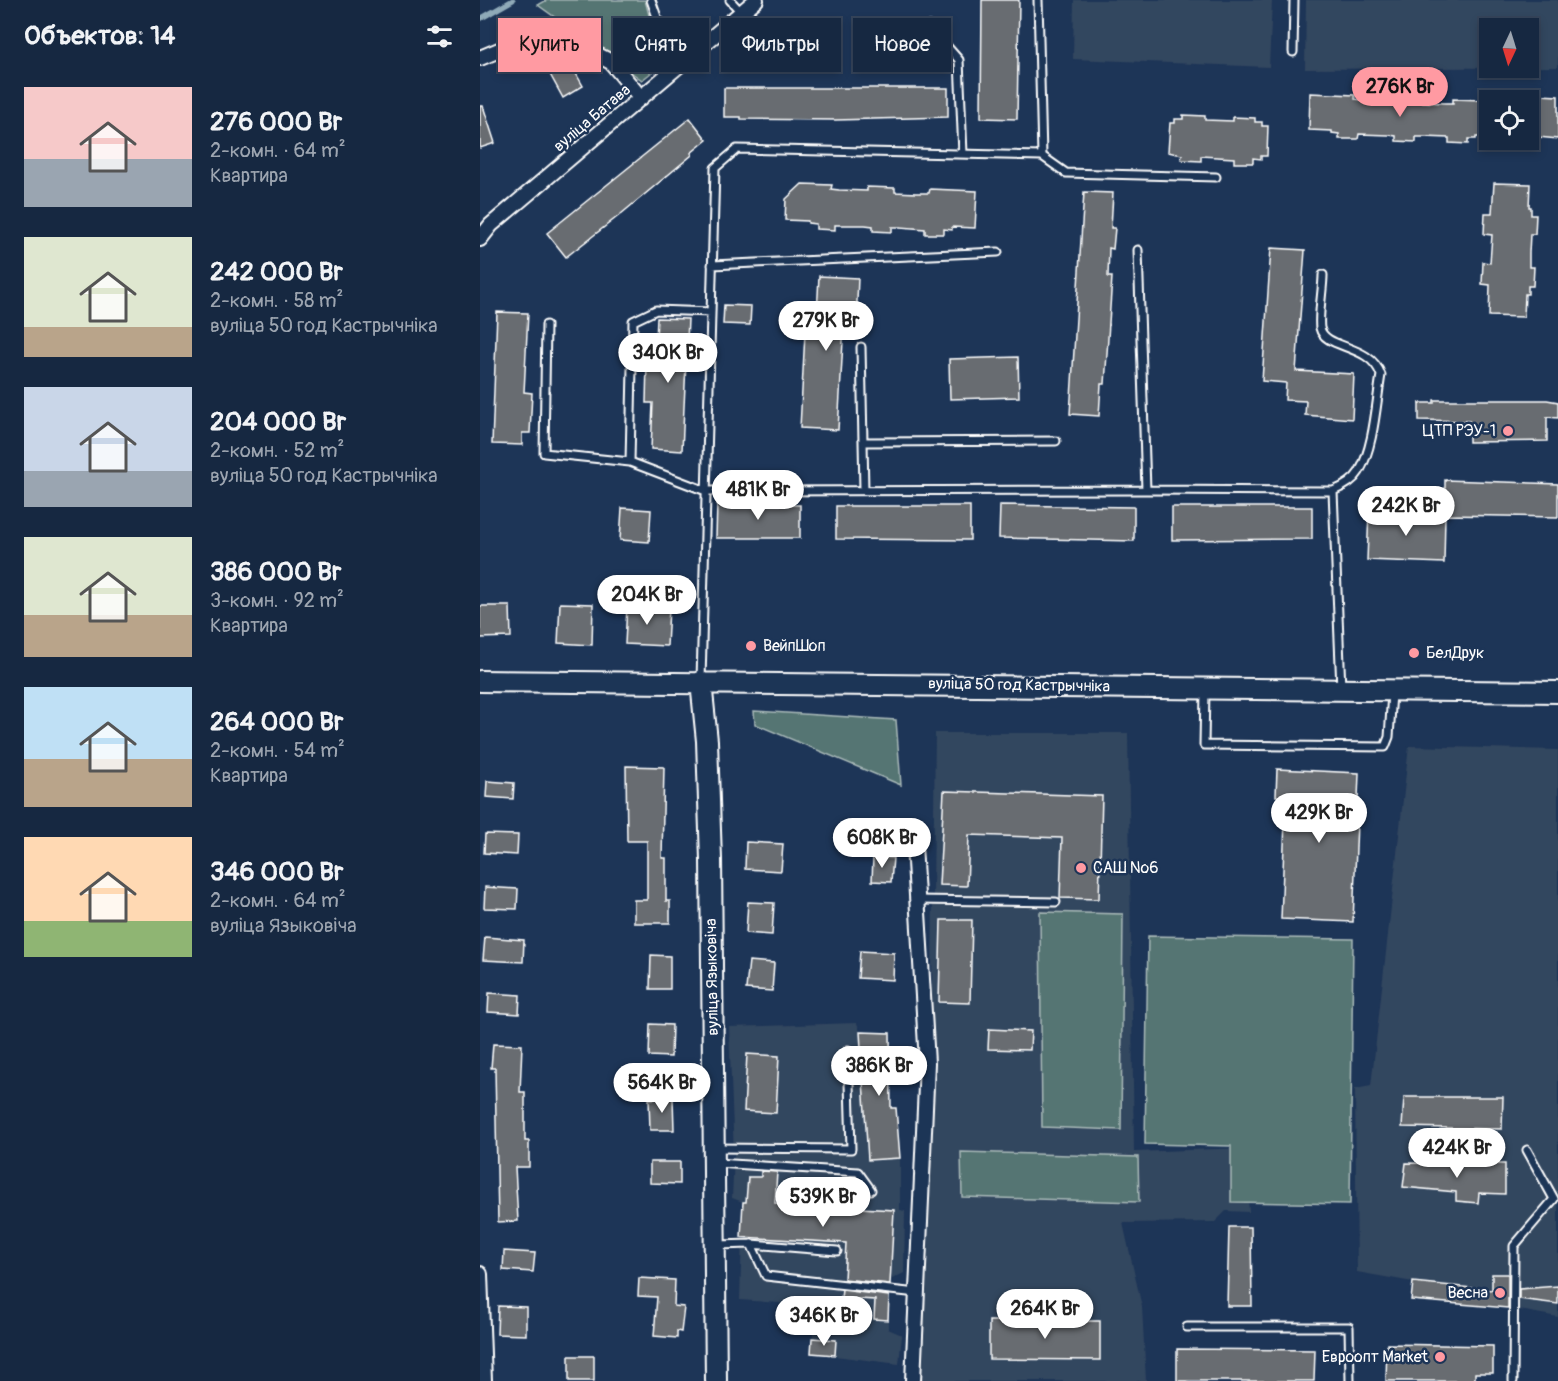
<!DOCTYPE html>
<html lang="ru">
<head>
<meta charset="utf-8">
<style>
	:root { --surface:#162841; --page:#23344c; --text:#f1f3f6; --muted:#9ea6b1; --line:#35445a; --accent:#ff9aa2 }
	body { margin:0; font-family:Pangolin,sans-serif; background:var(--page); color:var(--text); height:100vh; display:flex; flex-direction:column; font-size:22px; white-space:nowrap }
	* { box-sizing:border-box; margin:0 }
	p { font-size:20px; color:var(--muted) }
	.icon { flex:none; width:33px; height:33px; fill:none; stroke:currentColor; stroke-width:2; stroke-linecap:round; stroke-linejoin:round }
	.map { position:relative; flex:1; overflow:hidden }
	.details { display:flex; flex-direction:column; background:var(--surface); width:480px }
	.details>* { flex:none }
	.top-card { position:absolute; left:18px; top:18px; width:570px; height:54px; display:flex; gap:12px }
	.needle { width:39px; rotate:184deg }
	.tools { position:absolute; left:999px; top:18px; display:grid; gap:12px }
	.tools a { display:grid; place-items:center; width:60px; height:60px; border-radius:0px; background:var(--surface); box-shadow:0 3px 9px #0003,0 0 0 2px var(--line); font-size:30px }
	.price { position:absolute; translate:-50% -51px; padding:0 14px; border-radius:21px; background:#fff; color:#222; font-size:20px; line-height:39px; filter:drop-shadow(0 2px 3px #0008) }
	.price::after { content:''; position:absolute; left:50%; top:36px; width:18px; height:14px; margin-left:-9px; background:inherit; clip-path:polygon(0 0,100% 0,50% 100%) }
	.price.selected { background:var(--accent); color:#111 }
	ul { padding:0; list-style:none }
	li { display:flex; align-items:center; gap:18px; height:150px; padding:0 24px }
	li span { display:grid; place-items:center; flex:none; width:168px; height:120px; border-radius:0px; color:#555 }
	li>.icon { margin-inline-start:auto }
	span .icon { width:72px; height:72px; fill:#fffc; stroke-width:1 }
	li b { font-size:26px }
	h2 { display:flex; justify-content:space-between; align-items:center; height:72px; padding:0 24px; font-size:26px }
	.chip { padding:0 21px; border-radius:0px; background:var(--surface); box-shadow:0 3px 9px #0003,0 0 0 2px var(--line); font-size:21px; line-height:54px }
	.chip.selected { background:var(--accent); color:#111 }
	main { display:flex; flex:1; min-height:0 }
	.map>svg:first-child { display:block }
</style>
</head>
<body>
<main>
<section class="details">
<h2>Объектов: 14<svg class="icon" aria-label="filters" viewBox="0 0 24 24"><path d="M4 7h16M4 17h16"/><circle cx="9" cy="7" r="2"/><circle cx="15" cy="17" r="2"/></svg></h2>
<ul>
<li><span style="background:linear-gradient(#f6c9c9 60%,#9aa5b1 0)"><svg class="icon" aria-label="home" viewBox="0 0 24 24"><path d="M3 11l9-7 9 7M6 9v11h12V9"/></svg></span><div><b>276 000 Br</b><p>2-комн. · 64 m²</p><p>Квартира</p></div></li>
<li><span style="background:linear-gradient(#dfe7d0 75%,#b9a48a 0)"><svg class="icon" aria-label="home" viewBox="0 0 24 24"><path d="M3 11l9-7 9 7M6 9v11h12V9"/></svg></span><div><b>242 000 Br</b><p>2-комн. · 58 m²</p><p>вуліца 50 год Кастрычніка</p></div></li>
<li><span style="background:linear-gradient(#c9d6e8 70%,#9aa5b1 0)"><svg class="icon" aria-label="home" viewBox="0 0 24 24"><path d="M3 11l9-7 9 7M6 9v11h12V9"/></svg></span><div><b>204 000 Br</b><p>2-комн. · 52 m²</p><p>вуліца 50 год Кастрычніка</p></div></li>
<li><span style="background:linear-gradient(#dfe7d0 65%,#b9a48a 0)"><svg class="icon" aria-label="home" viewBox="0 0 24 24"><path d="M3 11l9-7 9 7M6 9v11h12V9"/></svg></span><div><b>386 000 Br</b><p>3-комн. · 92 m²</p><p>Квартира</p></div></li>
<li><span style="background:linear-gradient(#bfe0f5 60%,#b9a48a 0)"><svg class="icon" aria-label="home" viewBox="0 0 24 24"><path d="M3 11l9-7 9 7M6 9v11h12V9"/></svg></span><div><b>264 000 Br</b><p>2-комн. · 54 m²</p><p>Квартира</p></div></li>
<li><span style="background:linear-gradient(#ffd9b3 70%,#8fb573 0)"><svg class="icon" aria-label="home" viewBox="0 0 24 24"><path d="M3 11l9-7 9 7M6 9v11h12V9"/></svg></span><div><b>346 000 Br</b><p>2-комн. · 64 m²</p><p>вуліца Языковіча</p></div></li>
</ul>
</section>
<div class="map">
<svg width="1078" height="1381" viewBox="0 0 1078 1381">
	<rect width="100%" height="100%" fill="#1d3557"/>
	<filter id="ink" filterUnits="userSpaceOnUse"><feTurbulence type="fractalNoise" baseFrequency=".0167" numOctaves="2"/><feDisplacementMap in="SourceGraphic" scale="12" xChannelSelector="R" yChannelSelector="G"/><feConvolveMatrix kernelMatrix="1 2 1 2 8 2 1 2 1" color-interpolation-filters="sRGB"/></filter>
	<g filter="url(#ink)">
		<path fill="#33465f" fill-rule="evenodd" d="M594,0H792L789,67L593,59Z
			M826,0H1078V67L825,69ZM1010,28H1048V68H1010Z
			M455,733H648L654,1152L764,1148L769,1212L746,1211L735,1222L643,1223L662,1307L666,1381H441L449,1220Z
			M929,746L1078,750V1317L1029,1308L995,1306L996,1288L933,1282L877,1272L875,1089L891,1086Z
			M377,1023L380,1032L410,1033L411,1108H416L420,1158V1210L425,1211L424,1273L410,1280L408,1329L422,1335L419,1364L331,1353L333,1332L297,1327L300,1303L260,1300L263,1202L252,1198L254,1156L249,1027Z"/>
		<path fill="#547473" stroke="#aabab9" stroke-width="1.5" d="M67,0H165L182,64L162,80L58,5Z
			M274,711L416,720L421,785L275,724Z
			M560,912L643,914L641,1130L562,1127Z
			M668,936L873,939L870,1204L751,1202V1146L665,1144Z
			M481,1152L658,1157L659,1202L482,1197Z"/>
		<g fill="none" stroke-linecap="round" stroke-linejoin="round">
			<path stroke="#8faab8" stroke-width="5" d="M0,19L33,0"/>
		</g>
		<path fill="#676c71" stroke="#fff" stroke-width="1.5" d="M502,0H539L537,119L501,118Z
			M86,56L103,86L83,98L66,67Z
			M244,88H468V117L356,120L261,119V117H244Z
			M830,93L875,95V99L883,100L911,101V97L939,98V102L965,103H973V99L1003,100V104H1010V137H996V139H988V144L969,143V138L944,137H936V142L916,141V136L909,135L879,134L878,139H859V134L852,133V131L829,130Z
			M1060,95L1078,96V139L1058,137V135L1048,134V99H1060Z
			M0,106H3L15,143L0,148Z
			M703,115L725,116V120L753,121V117L775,118V122H782V126H788L787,156H781V159L773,158V163H754V158L721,156V161L701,160L702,155L688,152L690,123H695V119H703Z
			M210,118L227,140L211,153L212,155L141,214L86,257L67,233Z
			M1014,183L1050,184L1049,207H1051V215H1056L1055,234H1050L1049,253V267H1054L1053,286H1048V294H1045L1044,317L1009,316L1010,285L1002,284L1003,262L1010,263L1012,235L1004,234L1005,213H1012Z
			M322,184L352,185L351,189L359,190L387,191V187L415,188V192L436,193H449L450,189L497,191L495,228L472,227V230L464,229V234H445V229L420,227H412V232L393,231V226L385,225H355V230L336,229V224L328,223V221L305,220L306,199Z
			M604,192L633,193L631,228H635L633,249L629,248L628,277H632L625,384H621L619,416L590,414Z
			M791,248L825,250L816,371L874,374L872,419L825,415L826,401L805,400L806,383L782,381Z
			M339,276L378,278L376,323H364L358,430L320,428L326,314L337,315Z
			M244,305L271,306L270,325L243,324Z
			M17,312L48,313L44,392L52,393L50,433H42V445L12,444Z
			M177,318L208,319L202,451L171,449L173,403H166L167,362H175Z
			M538,357L539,397L470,399L469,359Z
			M954,400H1067L1078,402V418L1067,417V441L989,442V421L939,420V403H954Z
			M965,480L1078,484V517L965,515Z
			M237,504L320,505V538H236Z
			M520,505L654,507V541L519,538Z
			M356,506H490V540L356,539Z
			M692,507H832V539L692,540Z
			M142,508L171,510L169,542L140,540Z
			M889,511L965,515L964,563L887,560Z
			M80,603L113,604L112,645L78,643Z
			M0,606H30L31,637L0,638Z
			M147,606L189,608L187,646L145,644Z
			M146,766L184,767L182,858H186V901H190V923H154V900H167V841H147Z
			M797,769L879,773L873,922L801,919L806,797L796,796Z
			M7,781L34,783L33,799L6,797Z
			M464,791L622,796L619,899L580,898L582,838L489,835L487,886L459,885Z
			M5,834L38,835L37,855L4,853Z
			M266,842L303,844L301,871L265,869Z
			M393,857L413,858L411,882L392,881Z
			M5,887L38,889L37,909L4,908Z
			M268,902L294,903L292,935L266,933Z
			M461,920H492L490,1003L459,1002Z
			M5,937L44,940L43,962L3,960Z
			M380,951L414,953L413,980L378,978Z
			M171,955L190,956V989H170Z
			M269,961L294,963L292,991L266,989Z
			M9,993L40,995L39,1014L8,1012Z
			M170,1024L192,1025L191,1057L169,1056Z
			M509,1029L551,1031L550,1050L508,1049Z
			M380,1032L410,1033L411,1108H416L420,1158L388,1160Z
			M13,1044L42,1045L40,1092H45V1141H49V1167H35L38,1221L18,1222L15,1068H11Z
			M267,1054L299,1056L296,1113L264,1111Z
			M924,1097H1023L1022,1129L922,1127Z
			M193,1098L194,1130H170L169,1099Z
			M170,1162H200V1184L170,1183Z
			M926,1163L1025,1164V1194L999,1193L998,1203L976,1201V1192L923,1187Z
			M281,1171L297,1172L295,1203L414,1210L410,1284L364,1279L366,1243L261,1237L263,1202H266L268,1177H281Z
			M749,1227H771L772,1306H747Z
			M24,1251L55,1253L53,1272L23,1270Z
			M1012,1274H1028V1308L931,1300L933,1282L1012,1290Z
			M159,1278L195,1280L194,1306L204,1307L201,1332L197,1331V1338L174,1336L177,1297L158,1296Z
			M1078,1286V1304L1039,1299V1289Z
			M362,1290L409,1296L408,1320L394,1319L395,1300L361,1298Z
			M18,1306L46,1307V1335L17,1334Z
			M509,1321H620V1360L509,1359Z
			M332,1338L356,1340L355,1355L331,1353Z
			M907,1344L1013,1346V1373H995V1381H906Z
			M697,1349L835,1350L834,1381H697Z
			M89,1356H114V1381H89Z"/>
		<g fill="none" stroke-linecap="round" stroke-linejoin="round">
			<g stroke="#fff" stroke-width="11">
				<path id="lane" d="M171,0L195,68
					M250,0L261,12
					M449,26L479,60L483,154
					M813,52L814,0
					M562,156L586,173L736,177
					M658,250L666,490
					M232,265L518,252
					M66,325L64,453L150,462L226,491L666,490L853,491C863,487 873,482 879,472C894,447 896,404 901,375C890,343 845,350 840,328C838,315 843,289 843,275
					M381,347L384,490
					M383,442L576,441
					M150,462L153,321L176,310L231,312
					M853,491L861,689
					M221,680L235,168L257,149L562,156L558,0
					M725,690L724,745L905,747L909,737L912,693
					M437,900L576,902
					M237,1148L371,1149L368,1050
					M237,1163L378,1172L391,1190
					M271,1244L286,1276L437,1293
					M238,1245L271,1244L357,1251
					M707,1327H869L870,1381
					M1033,1381L1034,1246L1074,1199L1047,1150"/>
			</g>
			<g stroke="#fff" stroke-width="18">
				<path id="street" d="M0,58L31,45L58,40L93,42L131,62L161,98
					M0,239L11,225L276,0
					M0,1274L4,1381
					M433,1381L447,1063L434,845"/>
			</g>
			<g stroke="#fff" stroke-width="24">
				<path id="secondary" d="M0,681L1078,692
					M221,682L227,741L231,860L236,1381"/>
			</g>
			<use href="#lane" stroke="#1d3557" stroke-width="7"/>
			<use href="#street" stroke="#1d3557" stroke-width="14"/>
			<use href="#secondary" stroke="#1d3557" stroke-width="20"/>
		</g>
	</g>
	<g fill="#ff9aa2" stroke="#1d3557" stroke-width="2">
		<circle cx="1028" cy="431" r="6"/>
		<circle cx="271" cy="646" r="6"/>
		<circle cx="934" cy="653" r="6"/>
		<circle cx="601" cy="868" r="6"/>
		<circle cx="1020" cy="1293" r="6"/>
		<circle cx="960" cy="1357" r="6"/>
	</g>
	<g text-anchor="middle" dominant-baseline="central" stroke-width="5" stroke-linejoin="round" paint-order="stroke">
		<g font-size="16" fill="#fff" stroke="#1d3557">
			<text transform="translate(112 118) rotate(-40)">вуліца Батава</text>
			<text transform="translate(539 685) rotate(1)">вуліца 50 год Кастрычніка</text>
			<text transform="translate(232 977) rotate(-91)">вуліца Языковіча</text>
		</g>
		<g font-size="16" fill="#fff" stroke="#1d3557" text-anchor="end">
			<text x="1016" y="431">ЦТП РЭУ-1</text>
			<text x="283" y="646" text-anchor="start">ВейпШоп</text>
			<text x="946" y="653" text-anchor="start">БелДрук</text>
			<text x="613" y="868" text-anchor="start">САШ №6</text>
			<text x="1008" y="1293">Весна</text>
			<text x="948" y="1357">Евроопт Market</text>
		</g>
	</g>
</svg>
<div class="tools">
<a><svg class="needle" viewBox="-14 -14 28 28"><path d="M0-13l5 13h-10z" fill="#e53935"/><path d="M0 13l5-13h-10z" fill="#9ea6b1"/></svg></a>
<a><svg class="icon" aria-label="locate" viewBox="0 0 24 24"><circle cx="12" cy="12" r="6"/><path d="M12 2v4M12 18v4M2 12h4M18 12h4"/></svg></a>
</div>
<b class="price selected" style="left:920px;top:118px">276K Br</b>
<b class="price" style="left:346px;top:352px">279K Br</b>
<b class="price" style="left:188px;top:384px">340K Br</b>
<b class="price" style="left:278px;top:521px">481K Br</b>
<b class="price" style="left:926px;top:537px">242K Br</b>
<b class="price" style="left:167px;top:626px">204K Br</b>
<b class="price" style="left:839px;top:844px">429K Br</b>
<b class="price" style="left:402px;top:869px">608K Br</b>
<b class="price" style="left:399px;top:1097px">386K Br</b>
<b class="price" style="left:182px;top:1114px">564K Br</b>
<b class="price" style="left:977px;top:1179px">424K Br</b>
<b class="price" style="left:343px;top:1228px">539K Br</b>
<b class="price" style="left:565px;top:1340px">264K Br</b>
<b class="price" style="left:344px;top:1347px">346K Br</b>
<div class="top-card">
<a class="chip selected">Купить</a>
<a class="chip">Снять</a>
<a class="chip">Фильтры</a>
<a class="chip">Новое</a>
</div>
</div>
</main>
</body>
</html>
